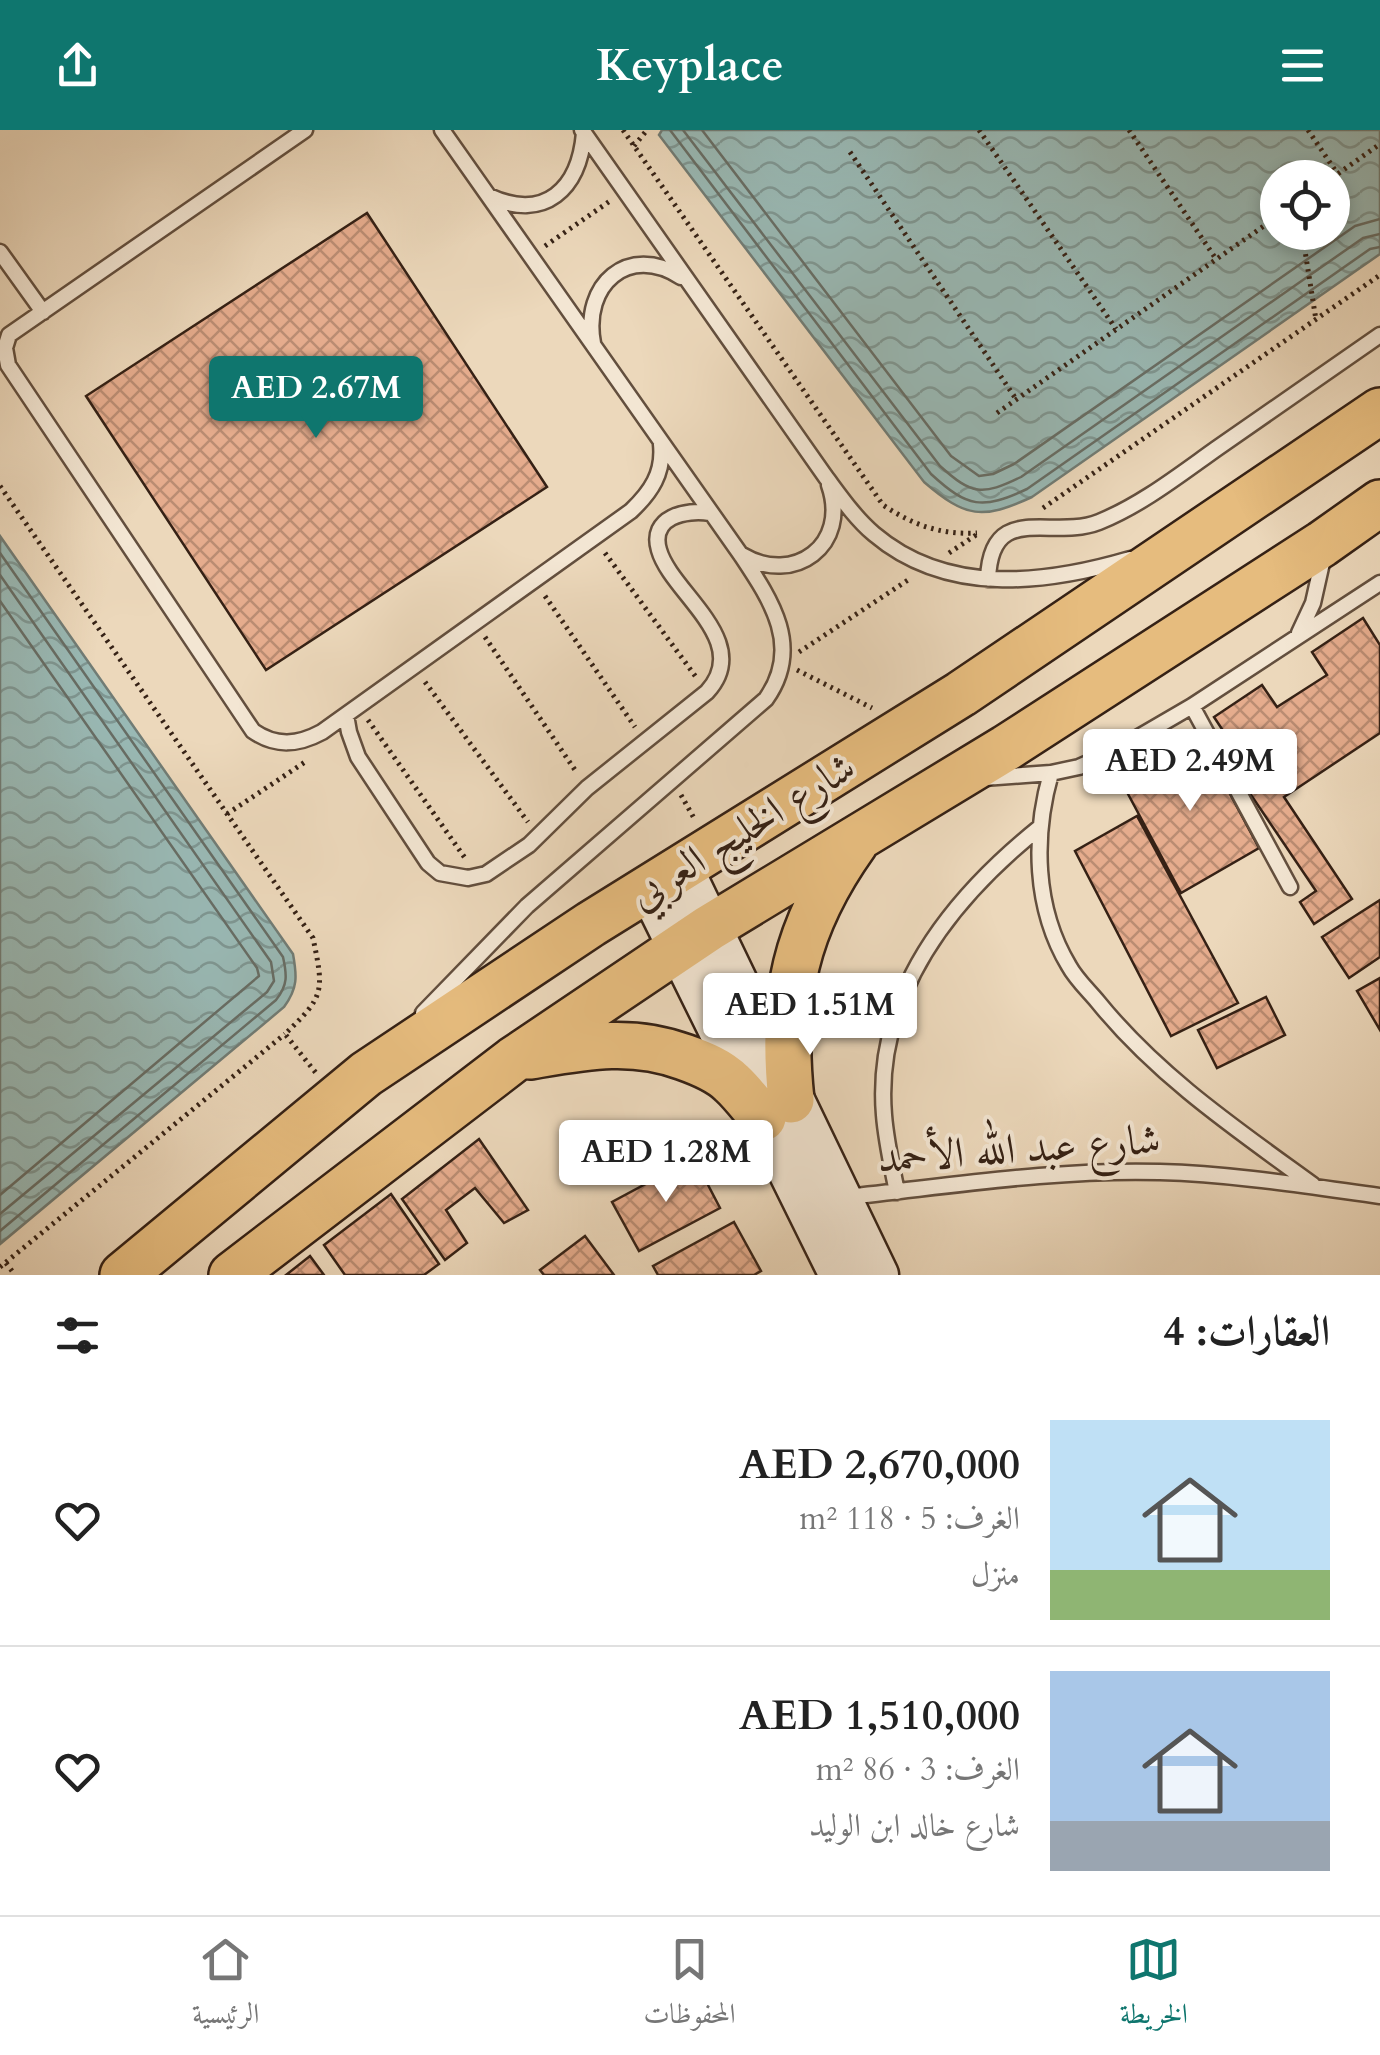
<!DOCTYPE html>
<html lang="ar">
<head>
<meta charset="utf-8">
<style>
	:root { --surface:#fff; --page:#f6f6f6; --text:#222; --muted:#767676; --line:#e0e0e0; --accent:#0f766e }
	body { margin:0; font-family:Cardo,Amiri,serif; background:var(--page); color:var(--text); direction:rtl; height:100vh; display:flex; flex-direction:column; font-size:38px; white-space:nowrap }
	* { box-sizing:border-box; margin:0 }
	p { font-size:32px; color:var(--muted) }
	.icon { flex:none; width:55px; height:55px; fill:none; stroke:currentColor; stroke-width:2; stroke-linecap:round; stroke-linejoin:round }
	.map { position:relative; height:1145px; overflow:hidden; direction:ltr }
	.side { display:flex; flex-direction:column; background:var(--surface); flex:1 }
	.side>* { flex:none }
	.tools { position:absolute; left:1260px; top:30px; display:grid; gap:20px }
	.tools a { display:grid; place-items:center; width:90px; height:90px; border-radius:50%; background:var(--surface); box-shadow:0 5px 15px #0003; font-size:50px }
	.price { position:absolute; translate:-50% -85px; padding:0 22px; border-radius:10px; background:#fff; color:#222; font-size:32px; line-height:65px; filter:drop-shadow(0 2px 5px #0008) }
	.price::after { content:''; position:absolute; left:50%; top:60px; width:30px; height:22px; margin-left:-15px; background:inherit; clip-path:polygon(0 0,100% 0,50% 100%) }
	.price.current { background:var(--accent); color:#fff }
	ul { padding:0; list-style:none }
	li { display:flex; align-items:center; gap:30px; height:250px; padding:0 50px }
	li+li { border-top:2px solid var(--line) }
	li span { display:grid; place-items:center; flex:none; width:280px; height:200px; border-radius:0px; color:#555 }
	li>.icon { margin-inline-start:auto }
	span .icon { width:120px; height:120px; fill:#fffc; stroke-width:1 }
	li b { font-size:42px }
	h2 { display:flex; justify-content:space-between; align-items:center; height:120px; padding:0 50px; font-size:42px }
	header { display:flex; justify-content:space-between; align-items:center; height:130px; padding:0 50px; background:var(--accent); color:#fff; font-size:45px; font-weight:600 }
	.tab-bar { display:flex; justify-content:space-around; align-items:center; height:140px; border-top:2px solid var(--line); background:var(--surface); font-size:28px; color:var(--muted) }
	.tab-bar a { display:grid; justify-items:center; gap:5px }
	.tab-bar .current { color:var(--accent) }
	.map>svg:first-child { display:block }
</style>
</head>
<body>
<header><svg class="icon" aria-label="menu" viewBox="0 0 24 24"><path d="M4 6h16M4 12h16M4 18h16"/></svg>Keyplace<svg class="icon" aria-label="share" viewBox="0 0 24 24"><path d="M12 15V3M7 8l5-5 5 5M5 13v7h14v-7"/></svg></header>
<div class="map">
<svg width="1380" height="1145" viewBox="0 0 1380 1145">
	<defs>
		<pattern id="water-waves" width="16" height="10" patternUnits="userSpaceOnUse" patternTransform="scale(2.5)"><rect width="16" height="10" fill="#99b9b5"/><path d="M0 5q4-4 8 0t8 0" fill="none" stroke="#7e9692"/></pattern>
		<pattern id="building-cross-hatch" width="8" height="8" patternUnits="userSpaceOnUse" patternTransform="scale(2.5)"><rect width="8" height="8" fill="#e5ac8d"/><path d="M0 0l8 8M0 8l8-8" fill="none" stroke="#ba8c72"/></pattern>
	</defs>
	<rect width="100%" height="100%" fill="#ecd8bb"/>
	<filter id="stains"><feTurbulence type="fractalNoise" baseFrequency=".002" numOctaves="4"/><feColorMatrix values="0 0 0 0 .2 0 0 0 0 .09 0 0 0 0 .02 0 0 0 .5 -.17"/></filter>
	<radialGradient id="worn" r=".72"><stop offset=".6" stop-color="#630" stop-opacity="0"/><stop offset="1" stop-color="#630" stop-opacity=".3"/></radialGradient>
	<path fill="url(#water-waves)" stroke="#717c75" stroke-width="2.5" fill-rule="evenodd" d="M662,0H1380V124L1032,367C982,390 966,388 924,352L659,5ZM1278,48H1332V102H1278Z
		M0,406L293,824C297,846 298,858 284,877L0,1114Z"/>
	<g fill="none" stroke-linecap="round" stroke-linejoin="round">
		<path stroke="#676d65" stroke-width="2.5" d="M670,0L931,344C968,378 982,380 1027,359L1370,119L1380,117
			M683,0L940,336C972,365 982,366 1021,347L1363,108L1380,104
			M702,0L951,326L979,346L993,344L1014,334L1355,96L1380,89
			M0,423L283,827C287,845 288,855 276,870L0,1101
			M0,445L271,832L274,851L267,862L0,1084
			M0,471L257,838L259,846L0,1065"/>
	</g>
	<path fill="url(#building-cross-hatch)" stroke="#352115" stroke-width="2.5" d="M367,83L547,357L266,540L86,266Z
		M1363,488L1380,515V603L1284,667L1352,769L1314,794L1300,772L1316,761L1247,659L1257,652L1214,587L1262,555L1277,577L1327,545L1312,522Z
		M1198,604L1259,718L1181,763L1120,649Z
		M1137,686L1238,873L1171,906L1075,721Z
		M1380,770V827L1349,848L1322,807Z
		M1380,848V900L1357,861Z
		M1266,867L1285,905L1217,938L1198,900Z
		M479,1009L528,1080L504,1093L475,1058L446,1080L467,1113L445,1130L402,1069Z
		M694,1028L720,1078L639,1121L612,1072Z
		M391,1064L439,1134L424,1145H345L324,1115Z
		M734,1092L761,1141L754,1145H658L653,1136Z
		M585,1106L614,1145H544L540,1140Z
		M310,1126L324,1145H286Z"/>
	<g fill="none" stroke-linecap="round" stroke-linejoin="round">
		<g stroke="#634f3e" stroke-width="19">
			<path id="service" d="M305,0L9,205L5,218L8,235L253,601C276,617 298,615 322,602L631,381C651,362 664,343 661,314
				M582,0L825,346C840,366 855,388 874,404C947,466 1045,454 1130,429
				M489,66C545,92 579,59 584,3
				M0,122L43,182
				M593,213C582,155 628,113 681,147
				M742,425C794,456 850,415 829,355
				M988,449C991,370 1051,411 1099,392C1141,375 1178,346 1216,319C1271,281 1325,243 1380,205
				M1299,503L1313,473L1324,424
				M1192,576L1290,757
				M346,585L349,602L358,627L428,733L440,743L468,748L486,744L529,715L587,658L707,562C754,511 671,463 659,420C649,387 686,379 710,383
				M1051,643C1033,706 1034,778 1069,836C1076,849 1088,860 1098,872C1158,946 1236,999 1313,1055
				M984,648L1051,643L1079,637L1113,622L1192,576L1380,453
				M423,883L527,776L766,569C803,517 771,470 741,425L442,0
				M897,1062C892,1037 886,1011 884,985C874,865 951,769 1039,698
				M847,1067C951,1056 1055,1039 1160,1042C1233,1044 1307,1056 1380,1066"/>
		</g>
		<g stroke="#352115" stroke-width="45">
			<path id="secondary" d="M682,738L878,1145
				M649,758L840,1145"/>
		</g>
		<g stroke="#352115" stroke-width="50">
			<path id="primary" d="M530,926C583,917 631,907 684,927C701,933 719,940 732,953C743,963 753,977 763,988
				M791,970C780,868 795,797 855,713
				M123,1145L366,944L591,794L961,564L1380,281
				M232,1145L513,930L709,798L1006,618L1322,414L1380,373"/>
		</g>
		<path stroke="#352115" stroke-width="5" stroke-dasharray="2.5 5" stroke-linecap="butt" d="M623,0L883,375C913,395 941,405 977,403
			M979,0L1116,199
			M1129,0L1216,129
			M1308,0L1337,43
			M634,16L647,0
			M850,22L1016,269
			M1332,48L1380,14
			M1302,102L1316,190
			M545,116L610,71
			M997,283L1278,86
			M0,356L313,808C324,861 325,866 285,904L316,943
			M1043,378L1380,145
			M605,423L696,547
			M949,423L979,403
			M545,466L635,597
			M485,507L577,643
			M799,522L911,448
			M797,540L872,578
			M425,552L528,692
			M368,590L465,728
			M681,665L695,690
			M227,684L308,630
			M6,1133L15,1145
			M0,1137L285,904"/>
		<use href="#service" stroke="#f3e6d3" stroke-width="14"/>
		<use href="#secondary" stroke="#f3e6d3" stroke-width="40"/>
		<use href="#primary" stroke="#e6bc7e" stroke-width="45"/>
	</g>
	<g text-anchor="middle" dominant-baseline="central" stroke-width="8" stroke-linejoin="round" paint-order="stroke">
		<g font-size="42" fill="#352115" stroke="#f3e6d3">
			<text transform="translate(742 701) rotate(-32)">شارع الخليج العربي</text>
			<text transform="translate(1019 1019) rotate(-4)">شارع عبد الله الأحمد</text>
		</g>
	</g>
	<rect width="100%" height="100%" filter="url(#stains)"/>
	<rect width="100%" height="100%" fill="url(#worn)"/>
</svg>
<div class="tools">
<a><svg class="icon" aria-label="locate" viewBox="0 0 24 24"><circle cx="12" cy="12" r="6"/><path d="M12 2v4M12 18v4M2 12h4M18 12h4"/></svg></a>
</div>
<b class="price current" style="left:316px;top:311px">AED 2.67M</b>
<b class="price" style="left:1190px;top:684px">AED 2.49M</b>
<b class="price" style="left:810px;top:928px">AED 1.51M</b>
<b class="price" style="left:666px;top:1075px">AED 1.28M</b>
</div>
<section class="side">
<h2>العقارات: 4<svg class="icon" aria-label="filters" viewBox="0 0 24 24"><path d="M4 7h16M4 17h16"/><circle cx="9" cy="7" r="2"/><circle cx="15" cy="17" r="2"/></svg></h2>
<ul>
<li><span style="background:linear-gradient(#bfe0f5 75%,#8fb573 0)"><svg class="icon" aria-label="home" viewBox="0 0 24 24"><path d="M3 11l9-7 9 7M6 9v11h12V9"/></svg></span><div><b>AED 2,670,000</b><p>الغرف: 5 · 118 m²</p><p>منزل</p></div><svg class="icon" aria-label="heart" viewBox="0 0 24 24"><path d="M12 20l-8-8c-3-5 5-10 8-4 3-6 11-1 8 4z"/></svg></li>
<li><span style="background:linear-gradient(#a9c7e8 75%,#9aa5b1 0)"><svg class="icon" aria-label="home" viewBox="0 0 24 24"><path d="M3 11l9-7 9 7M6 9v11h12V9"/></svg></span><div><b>AED 1,510,000</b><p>الغرف: 3 · 86 m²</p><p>شارع خالد ابن الوليد</p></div><svg class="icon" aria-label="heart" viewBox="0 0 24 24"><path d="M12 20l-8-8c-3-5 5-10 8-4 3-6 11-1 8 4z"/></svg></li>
</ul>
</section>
<nav class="tab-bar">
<a class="current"><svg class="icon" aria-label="map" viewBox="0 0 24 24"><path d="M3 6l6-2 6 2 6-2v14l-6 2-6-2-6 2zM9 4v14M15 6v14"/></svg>الخريطة</a>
<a><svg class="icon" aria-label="saved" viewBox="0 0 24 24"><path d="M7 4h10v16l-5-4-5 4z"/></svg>المحفوظات</a>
<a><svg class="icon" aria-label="home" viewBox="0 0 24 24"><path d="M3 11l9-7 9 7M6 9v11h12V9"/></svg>الرئيسية</a>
</nav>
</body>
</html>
